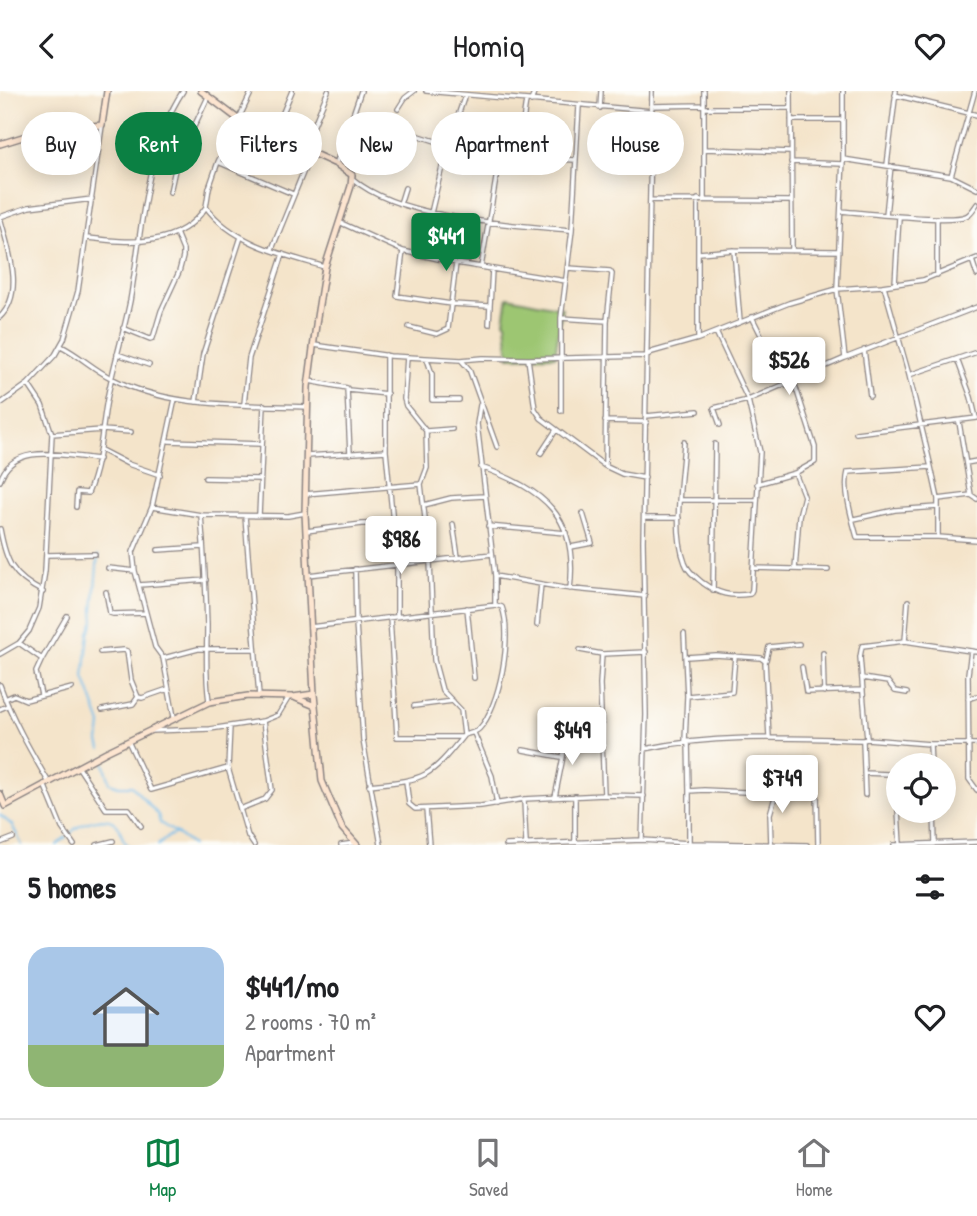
<!DOCTYPE html>
<html lang="en">
<head>
<meta charset="utf-8">
<style>
	:root { --surface:#fff; --page:#f6f6f6; --text:#202124; --muted:#757577; --line:#e0e0e0; --accent:#0b8043 }
	body { margin:0; font-family:"Patrick Hand",sans-serif; background:var(--page); color:var(--text); height:100vh; display:flex; flex-direction:column; font-size:26px; white-space:nowrap }
	* { box-sizing:border-box; margin:0 }
	p { font-size:23px; color:var(--muted) }
	.icon { flex:none; width:38px; height:38px; fill:none; stroke:currentColor; stroke-width:2; stroke-linecap:round; stroke-linejoin:round }
	.map { position:relative; height:754px; overflow:hidden }
	.sheet { display:flex; flex-direction:column; background:var(--surface); flex:1 }
	.sheet>* { flex:none }
	.top-card { position:absolute; left:21px; top:21px; width:936px; height:63px; display:flex; gap:14px }
	.buttons { position:absolute; left:886px; top:662px; display:grid; gap:14px }
	.buttons a { display:grid; place-items:center; width:70px; height:70px; border-radius:50%; background:var(--surface); box-shadow:0 4px 18px #0003; font-size:35px }
	.price { position:absolute; translate:-50% -60px; padding:0 16px; border-radius:7px; background:#fff; color:#222; font-size:23px; line-height:46px; filter:drop-shadow(0 2px 4px #0008) }
	.price::after { content:''; position:absolute; left:50%; top:42px; width:21px; height:16px; margin-left:-10px; background:inherit; clip-path:polygon(0 0,100% 0,50% 100%) }
	.price.selected { background:var(--accent); color:#fff }
	ul { padding:0; list-style:none }
	li { display:flex; align-items:center; gap:21px; height:175px; padding:0 28px }
	li+li { border-top:2px solid var(--line) }
	li span { display:grid; place-items:center; flex:none; width:196px; height:140px; border-radius:21px; color:#555 }
	li>.icon { margin-inline-start:auto }
	span .icon { width:84px; height:84px; fill:#fffc; stroke-width:1 }
	li b { font-size:30px }
	h2 { display:flex; justify-content:space-between; align-items:center; height:84px; padding:0 28px; font-size:30px }
	.pill { padding:0 24px; border-radius:32px; background:var(--surface); box-shadow:0 4px 18px #0003; font-size:24px; line-height:63px }
	.pill.selected { background:var(--accent); color:#fff }
	header { display:flex; justify-content:space-between; align-items:center; height:91px; padding:0 28px; background:var(--surface); font-size:32px; font-weight:600 }
	.dock { display:flex; justify-content:space-around; align-items:center; height:98px; border-top:2px solid var(--line); background:var(--surface); font-size:19px; color:var(--muted) }
	.dock a { display:grid; justify-items:center; gap:4px }
	.dock .selected { color:var(--accent) }
	.map>svg:first-child { display:block }
</style>
</head>
<body>
<header><svg class="icon" aria-label="back" viewBox="0 0 24 24"><path d="M15 5l-7 7 7 7"/></svg>Homiq<svg class="icon" aria-label="heart" viewBox="0 0 24 24"><path d="M12 20l-8-8c-3-5 5-10 8-4 3-6 11-1 8 4z"/></svg></header>
<div class="map">
<svg width="977" height="754" viewBox="0 0 977 754">
	<rect width="100%" height="100%" fill="#fdfcf7"/>
	<filter id="ink" filterUnits="userSpaceOnUse"><feTurbulence type="fractalNoise" baseFrequency=".0143" numOctaves="2"/><feDisplacementMap in="SourceGraphic" scale="14" xChannelSelector="R" yChannelSelector="G"/><feConvolveMatrix kernelMatrix="1 2 1 2 8 2 1 2 1" color-interpolation-filters="sRGB"/></filter>
	<filter id="wash" filterUnits="userSpaceOnUse"><feTurbulence type="fractalNoise" baseFrequency=".00686" numOctaves="4" result="noise"/><feDisplacementMap in="SourceGraphic" scale="28" xChannelSelector="R" yChannelSelector="G"/><feGaussianBlur stdDeviation="1.57" result="paint"/><feColorMatrix in="noise" values="0 0 0 0 0 0 0 0 0 0 0 0 0 0 0 0 0 1.4 0 .05"/><feComposite in="paint" operator="in"/></filter>
	<g filter="url(#wash)">
		<rect width="100%" height="100%" fill="#f4e4ca"/>
		<path fill="#9dc672" stroke="#607456" stroke-width="2" d="M508,206L562,217L555,265L509,266L506,232L504,230Z"/>
		<g fill="none" stroke-linecap="round" stroke-linejoin="round">
			<path stroke="#73bdec" stroke-width="2" d="M98,464L93,519L94,530L89,542L84,586L101,633L99,651L101,658
				M103,668L110,692L119,695H132L158,724L160,732L176,742
				M0,724L12,734L22,754
				M70,743C78,733 106,721 117,734C123,741 120,748 128,754
				M57,754L66,746
				M158,754L169,745L176,742L192,754"/>
		</g>
	</g>
	<g filter="url(#ink)">
		<g fill="none" stroke-linecap="round" stroke-linejoin="round">
			<g stroke="#8b8382" stroke-width="6">
				<path id="street" d="M252,0L218,71L209,97L206,116C232,152 284,164 325,176
					M426,0L652,20
					M704,0V108
					M791,0L792,160
					M843,0V68L837,198L845,267
					M895,4L977,24
					M531,10L535,0
					M652,15L704,14
					M600,17L601,0
					M704,17H789
					M398,18L405,7L414,0
					M791,29H841
					M391,36L448,54
					M274,43L292,0
					M304,58L328,0
					M705,58L790,61
					M445,63L576,69
					M518,65L526,10
					M843,68L951,85L977,98
					M218,71L293,103
					M791,71L843,73
					M153,72L175,78
					M336,73L361,0
					M887,74L896,0
					M951,85L975,0
					M353,88C399,128 511,134 572,139
					M170,101L176,74L208,6
					M698,108V248
					M651,109L790,110
					M400,113L405,97
					M841,120C864,122 950,132 966,125C971,123 974,117 977,113
					M886,124L891,75
					M0,126L29,116L92,108
					M339,131L403,160L456,172L566,190
					M87,147C130,152 179,157 206,116
					M272,158L311,62
					M734,159L740,231
					M403,160L397,205L451,213L489,215
					M699,162L734,159L839,160
					M421,164L445,63L465,4
					M972,169L977,184
					M481,176L500,64
					M568,177L610,180L612,183L607,230
					M937,184V127
					M895,193L899,126
					M884,195L909,284L931,376L938,408V445
					M0,226C26,201 7,155 0,126
					M752,226L786,294
					M561,227L607,230L605,375
					M489,233L492,178
					M409,236L437,243L448,238L456,172
					M123,237L150,248L153,247L161,220L179,181L183,166V159L176,142
					M314,254L390,265L461,269L469,278L497,356
					M61,255C79,264 93,278 111,287C170,318 243,313 308,316
					M864,259L870,305
					M117,263L149,274
					M386,264V360L397,473V525
					M427,268L432,283V309H459
					M528,268L535,318L541,327L605,375L622,383L645,387
					M957,268L971,306L976,327
					M461,269L483,267L528,268L646,265L652,261L698,248L789,212L837,198L882,195L923,189L977,167
					M909,284L977,261
					M309,290L347,297L350,363
					M348,299L387,303
					M196,311L203,263L241,146
					M0,313L28,293L55,264L64,248L78,200L102,35
					M244,313L249,267L283,163
					M480,314L477,333L495,485V513
					M561,320V227L572,139L579,15
					M646,325L698,320
					M605,330L647,331
					M959,331L971,404L977,408
					M720,334L714,317L748,309L845,267L977,216
					M426,340L452,338
					M856,342L977,327
					M52,343L102,339L131,341
					M169,350L261,353
					M684,351C682,386 672,439 685,472C688,481 696,486 703,492C718,503 731,506 750,503L752,499L760,361L748,309L716,241
					M101,359L128,373L160,384
					M541,362L556,339
					M307,365L386,360
					M966,372L977,370
					M481,376C544,399 579,425 570,498
					M931,376L848,381C843,399 852,428 857,446H938L977,449
					M795,382L804,405L799,425L795,478
					M205,387L260,388
					M0,390C13,349 67,366 99,368
					M757,393L795,382L815,371V356L794,291
					M305,403L421,393
					M938,408L971,404
					M681,409H756
					M424,414L451,407L484,405
					M76,416L77,401L88,402C100,373 101,345 106,314C112,279 123,245 130,210C142,142 144,59 183,0
					M152,416L201,424L288,425L305,422
					M201,424C204,461 206,497 207,534C207,560 205,584 209,610
					M259,424L264,314
					M245,425L259,605
					M644,427H679
					M854,428L895,419L938,416
					M453,433L458,466
					M488,435L566,442
					M0,438C6,471 12,485 43,501
					M306,440L362,433L394,432
					M571,456L592,452L583,422
					M158,459L203,456
					M46,464L95,463
					M108,477L135,480
					M753,477L828,479
					M355,478L356,531L363,649L381,754
					M308,484L492,463
					M495,485L564,497L645,505
					M139,494L206,489
					M713,499L715,353
					M106,501L110,522L113,523L146,522
					M467,517L474,587
					M390,526L397,646H462
					M537,534L541,493
					M310,536L496,514L502,516C513,544 500,616 479,638C475,642 470,642 464,644
					M684,543L687,605L685,650
					M905,550L908,510
					M19,552L42,568L36,581L41,604
					M580,559L602,563L646,561
					M971,560L968,583L969,688L977,699
					M100,561L124,559L127,560L131,589L138,606L142,607L168,598
					M823,562L824,601
					M0,563L19,552L29,540L39,517L45,480L52,343L42,314L28,293
					M602,563L600,593L604,704
					M687,566L715,564L761,567L765,570L769,646
					M164,567L198,558H255
					M42,568L67,525
					M766,569L769,556L799,553
					M802,576L806,601L863,599
					M862,587L888,591L895,600L907,602
					M0,594C12,628 30,659 48,690
					M687,605L732,601L735,565
					M5,608L14,604L26,609L72,597
					M968,608L977,605
					M414,615L453,610
					M0,618L7,615
					M102,619L133,613L138,606
					M174,626L163,567L155,556L135,480L133,461L152,416L175,308
					M230,635L228,677L248,745L254,754
					M150,640L210,638L263,630L278,624L289,606
					M474,642L492,685L497,713
					M867,648L860,566L862,555L905,550L977,561
					M688,649L689,700
					M128,650L151,699L228,677
					M863,650L865,704
					M930,653L931,674
					M645,658C717,643 790,647 863,649L867,648L930,653H977
					M523,659L561,666
					M79,677L106,718H129L141,735
					M864,682L889,683L895,686L898,714
					M406,690L409,713L415,718L481,715L524,708L604,704L644,705
					M44,693L62,737L74,754
					M369,694C426,688 428,689 464,644L461,619L442,599L434,569L430,470L421,393L427,377L426,340L406,315L404,308L407,266
					M555,706L568,641
					M524,709L526,752
					M240,718L265,708L272,699L263,630
					M426,718L429,754
					M898,719L900,754
					M934,719L935,753
					M642,749L646,624L643,450L652,0
					M575,751V705
					M0,752L13,747
					M689,752V700L704,699L745,701L771,697L813,696L817,700L818,754
					M771,753L770,723L775,706L776,697
					M97,754L113,750
					M341,754L355,752
					M506,754L642,749L689,752L807,754
					M894,754L977,751"/>
			</g>
			<g stroke="#8b8382" stroke-width="8">
				<path id="secondary" d="M201,0L238,28L336,73L352,84L351,95L325,176L317,226L308,296L305,422L314,603L322,690L342,737L357,754
					M0,53L42,40L102,34L107,0
					M296,607L315,615
					M0,703L5,715L106,661L209,611L248,605L293,606L314,603"/>
			</g>
			<use href="#street" stroke="#fff" stroke-width="3.5"/>
			<use href="#secondary" stroke="#fde5d0" stroke-width="5"/>
		</g>
	</g>
</svg>
<div class="buttons">
<a><svg class="icon" aria-label="locate" viewBox="0 0 24 24"><circle cx="12" cy="12" r="6"/><path d="M12 2v4M12 18v4M2 12h4M18 12h4"/></svg></a>
</div>
<b class="price selected" style="left:446px;top:182px">$441</b>
<b class="price" style="left:789px;top:306px">$526</b>
<b class="price" style="left:401px;top:485px">$986</b>
<b class="price" style="left:572px;top:676px">$449</b>
<b class="price" style="left:782px;top:724px">$749</b>
<div class="top-card">
<a class="pill">Buy</a>
<a class="pill selected">Rent</a>
<a class="pill">Filters</a>
<a class="pill">New</a>
<a class="pill">Apartment</a>
<a class="pill">House</a>
</div>
</div>
<section class="sheet">
<h2>5 homes<svg class="icon" aria-label="filters" viewBox="0 0 24 24"><path d="M4 7h16M4 17h16"/><circle cx="9" cy="7" r="2"/><circle cx="15" cy="17" r="2"/></svg></h2>
<ul>
<li><span style="background:linear-gradient(#a9c7e8 70%,#8fb573 0)"><svg class="icon" aria-label="home" viewBox="0 0 24 24"><path d="M3 11l9-7 9 7M6 9v11h12V9"/></svg></span><div><b>$441/mo</b><p>2 rooms · 70 m²</p><p>Apartment</p></div><svg class="icon" aria-label="heart" viewBox="0 0 24 24"><path d="M12 20l-8-8c-3-5 5-10 8-4 3-6 11-1 8 4z"/></svg></li>
</ul>
</section>
<nav class="dock">
<a class="selected"><svg class="icon" aria-label="map" viewBox="0 0 24 24"><path d="M3 6l6-2 6 2 6-2v14l-6 2-6-2-6 2zM9 4v14M15 6v14"/></svg>Map</a>
<a><svg class="icon" aria-label="saved" viewBox="0 0 24 24"><path d="M7 4h10v16l-5-4-5 4z"/></svg>Saved</a>
<a><svg class="icon" aria-label="home" viewBox="0 0 24 24"><path d="M3 11l9-7 9 7M6 9v11h12V9"/></svg>Home</a>
</nav>
</body>
</html>
